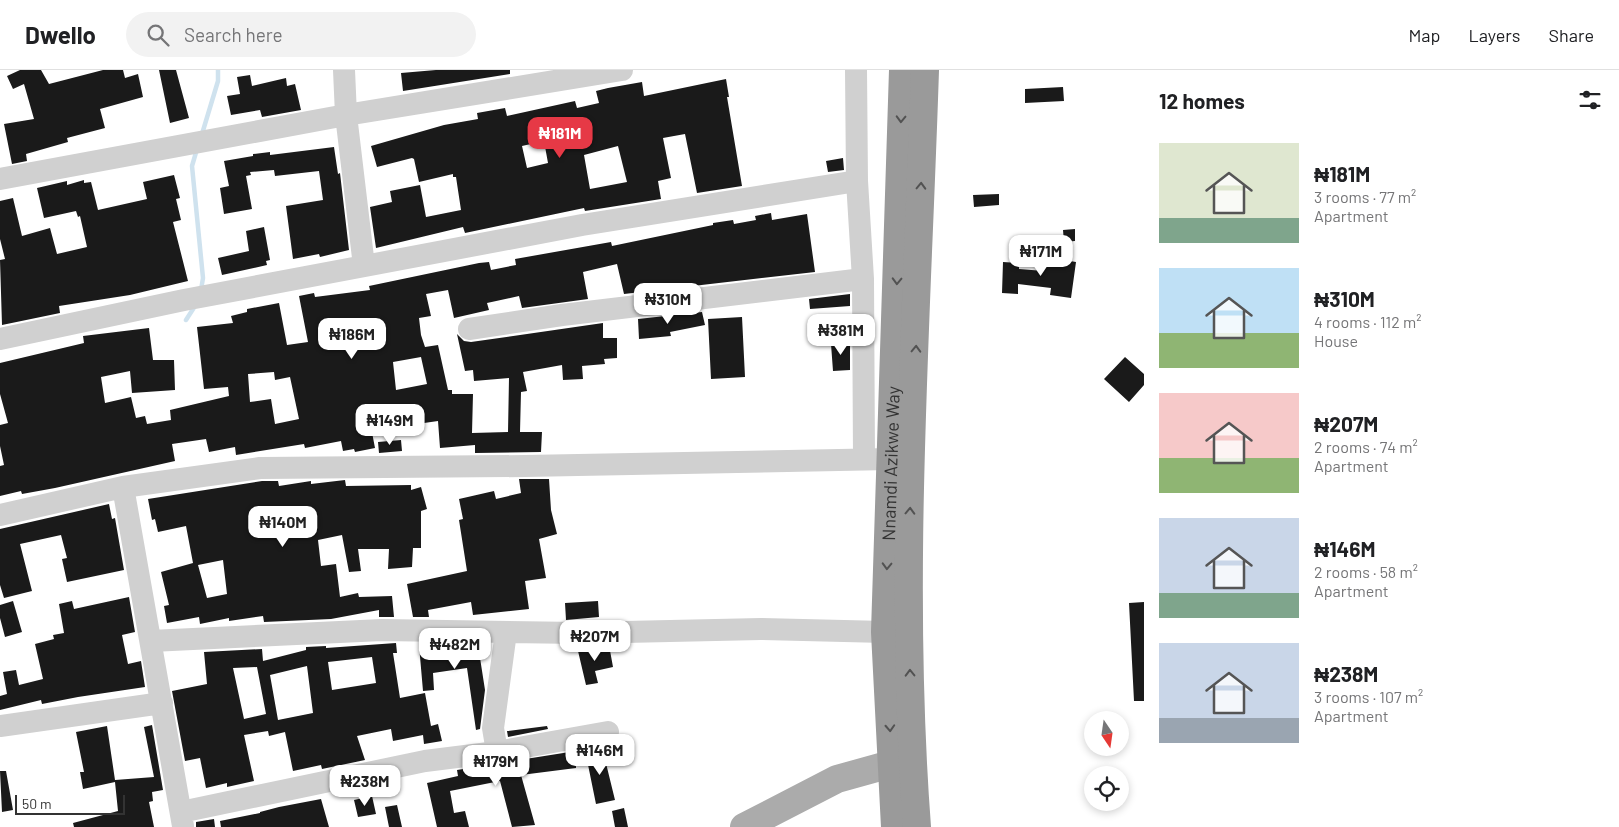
<!DOCTYPE html>
<html lang="en">
<head>
<meta charset="utf-8">
<style>
	:root { --surface:#fff; --page:#f2f2f2; --text:#202124; --muted:#757577; --line:#e0e0e0; --accent:#e63946 }
	body { margin:0; font-family:Barlow,sans-serif; background:var(--page); color:var(--text); height:100vh; display:flex; flex-direction:column; font-size:19px; white-space:nowrap }
	* { box-sizing:border-box; margin:0 }
	p { font-size:16px; color:var(--muted) }
	.icon { flex:none; width:28px; height:28px; fill:none; stroke:currentColor; stroke-width:2; stroke-linecap:round; stroke-linejoin:round }
	.map { position:relative; flex:1; overflow:hidden }
	.details { display:flex; flex-direction:column; background:var(--surface); width:475px }
	.details>* { flex:none }
	.needle { width:32px; rotate:167deg }
	.buttons { position:absolute; left:1084px; top:641px; display:grid; gap:10px }
	.buttons a { display:grid; place-items:center; width:45px; height:45px; border-radius:50%; background:var(--surface); box-shadow:0 2px 8px #0003; font-size:25px }
	.scale { position:absolute; left:15px; bottom:12px; width:110px; box-sizing:border-box; padding-left:5px; border:2px solid #333; border-top:0; font-size:14px; line-height:18px; white-space:nowrap; color:#333; -webkit-text-stroke:4px #fff; paint-order:stroke }
	.price { position:absolute; translate:-50% -42px; padding:0 11px; border-radius:10px; background:#fff; color:#222; font-size:16px; line-height:32px; filter:drop-shadow(0 1px 2px #0008) }
	.price::after { content:''; position:absolute; left:50%; top:30px; width:15px; height:11px; margin-left:-8px; background:inherit; clip-path:polygon(0 0,100% 0,50% 100%) }
	.price.current { background:var(--accent); color:#fff }
	ul { padding:0; list-style:none }
	li { display:flex; align-items:center; gap:15px; height:125px; padding:0 15px }
	li span { display:grid; place-items:center; flex:none; width:140px; height:100px; border-radius:0px; color:#555 }
	li>.icon { margin-inline-start:auto }
	span .icon { width:60px; height:60px; fill:#fffc; stroke-width:1 }
	li b { font-size:21px }
	h2 { display:flex; justify-content:space-between; align-items:center; height:60px; padding:0 15px; font-size:21px }
	header { display:flex; align-items:center; gap:30px; box-sizing:border-box; height:70px; padding:0 25px; background:var(--surface); border-bottom:1px solid var(--line) }
	header strong { font-size:24px }
	nav { display:flex; gap:28px; margin-inline-start:auto; font-size:18px }
	.search { width:350px; height:45px; background:var(--page); display:flex; align-items:center; gap:12px; box-sizing:border-box; padding:0 18px; border-radius:28px; color:var(--muted); font-size:19px }
	main { display:flex; flex:1; min-height:0 }
	.map>svg:first-child { display:block }
</style>
</head>
<body>
<header>
<strong>Dwello</strong>
<div class="search"><svg class="icon" aria-label="search" viewBox="0 0 24 24"><circle cx="10" cy="10" r="6"/><path d="M15 15l6 6"/></svg>Search here</div>
<nav><a>Map</a><a>Layers</a><a>Share</a></nav>
</header>
<main>
<div class="map">
<svg width="1144" height="757" viewBox="0 0 1144 757">
	<rect width="100%" height="100%" fill="#fff"/>
	<g fill="none" stroke-linecap="round" stroke-linejoin="round">
		<path stroke="#cfe2ee" stroke-width="4.5" d="M202,64L218,11V0
			M197,79L192,96L203,208L201,220
			M186,250L195,236"/>
	</g>
	<path fill="#1a1a1a" fill-rule="evenodd" d="M20,0H41L49,14L103,0H123L125,8L138,4L143,27L100,39L105,58L67,68L68,72L26,84L27,91L12,94L4,54L34,49L24,14L13,19L7,6Z
		M159,0H176L189,48L170,53Z
		M436,0H510V4L403,21L401,3Z
		M250,5L252,16L286,8L287,16L295,14L301,40L262,47L260,40L231,45L227,26L240,24L237,7Z
		M726,9L729,27H727L742,116L697,123L685,64L663,68L671,108L658,111L661,129L585,141L584,138L465,163L463,157L376,178L370,137L392,132L390,121L420,115L426,147L461,140L456,107H453V104L419,112L414,89L412,88L377,97L371,76L444,55L478,49L477,43L505,38L507,46L575,31L577,38L599,33L596,21L608,18L642,12L644,26ZM544,71L548,93L527,98L522,76ZM618,76L627,112L590,119L584,85Z
		M1063,17L1064,31L1025,33V19Z
		M334,77L338,104L340,103L349,180L320,187L319,184L293,189L286,136L323,130L319,101L275,106L274,100L250,102L251,105L246,106L252,139L224,144L220,118L229,116L224,91L253,86V84L270,82V85Z
		M843,88L844,100L828,102L826,91Z
		M174,105L180,128L176,129L181,150L173,152L188,211L130,225L59,236L60,243L2,255L0,190L5,189L0,169V131L13,128L22,166L50,158L57,184L87,177L80,146L78,147L76,141L44,148L37,118L67,111V115L84,110V113L91,112L98,140L147,129L143,112Z
		M999,124V135L974,137L973,125Z
		M771,143L772,150L807,144L815,202L624,224L617,194L583,202L588,229L522,238L519,226L487,233L489,240L454,248L448,220L426,224L431,246L419,248L421,265L425,277L438,275L448,320H452V324H473L472,363L508,362L509,308L474,311L473,300L465,301L457,264L464,271L471,272L603,253V268H617V288L604,289L605,294L582,296L583,309L563,310L562,295L523,302L527,321L521,322L520,362H542L541,382L475,383V375L440,378L438,351L403,356L402,346L370,352L375,378L355,382L354,379L343,381L341,371L305,378L304,374L236,385L235,377L209,382L206,369L172,374L175,391L55,418L22,424L21,421L0,426V396L4,395L0,376V355L8,353L0,324V293L84,273L83,266L149,258L153,290H174L175,320L132,323L130,301L101,307L105,333L131,327L136,348L145,346L147,354L171,350L170,340L229,326L228,317L204,319L197,257L233,253L231,246L247,242V239L279,233L287,275L308,272L299,226L314,223L315,227L370,220L369,216L479,193L489,192L491,200L516,195L515,189L611,172L612,176L713,155V153L733,150L734,154L756,150L755,146ZM421,287L427,314L396,320L393,292ZM274,302L275,310L290,307L299,349L275,354L271,329L250,332L248,304Z
		M264,157L270,190L266,191L267,195L222,205L218,188L249,181L246,161Z
		M1075,159V171L1064,172L1063,160Z
		M1046,187L1076,192L1071,228L1050,225L1051,218L1018,214V224L1002,223L1003,192L1019,193V199L1044,201Z
		M850,224V236L810,239L809,229Z
		M702,242L705,255L670,262L671,266L639,269L638,249Z
		M742,247L745,307L711,309L708,249Z
		M850,272V300L833,301L831,274Z
		M1125,287L1144,304V315L1129,332L1104,309Z
		M401,370L402,381L379,383L378,372Z
		M519,409H549L551,440L557,464L539,469L546,508L525,511L529,539L473,545L471,532L428,540L429,547H413L407,514L467,501L459,450L463,449L459,429L494,421L496,429L521,423Z
		M345,410L346,416L411,415V420L421,417L427,439L421,441V478H413L412,497L388,499L389,479H358L361,501L349,502L342,465L318,470L321,496L336,494L340,527L358,523L359,527L392,526L394,547H379V540L331,549L264,552L263,546L229,551V548L200,554L199,547L167,553L164,536L169,535L161,502L193,493L186,456L158,462L155,449L152,450L148,429L262,411H278L279,416L311,411V414ZM223,490L227,524L207,528L198,495Z
		M109,434L112,449L115,448L124,500L67,512L62,489L67,488L61,465L20,474L32,521L4,528L0,515V459Z
		M129,527L135,562L122,565L128,594L141,591L145,617L78,627L42,634L41,630L0,640V626L7,624L3,602L16,600L19,615L43,609L35,574L54,569L53,565L64,563L59,534L72,531L74,539Z
		M13,531L22,562L5,567L0,548V535Z
		M598,531L599,547L566,550L565,533Z
		M1144,532V631H1134L1129,533Z
		M396,573L397,583H393L400,628L425,623L431,656L438,654L442,671L424,674L423,665L393,671L391,659L357,666L365,690L322,699L321,695L293,701L285,662L269,666L268,661L244,665L254,711L227,717V713L206,718L200,688L185,691L172,621L207,614L204,582L262,579L263,591L306,580V577L326,576V578ZM372,587L376,613L332,620L328,592ZM307,596L313,643L278,650L270,605ZM257,597L266,644L244,649L233,598Z
		M430,574L478,575L485,620L480,659L476,660L467,598L433,603L434,620L423,621L419,575Z
		M609,575L613,597L595,601L598,613L586,615L578,581Z
		M152,655L163,720L152,722L153,731L149,732L154,757H74L73,753L118,741L115,712L83,719L80,702H84L76,662L107,656L115,710L154,707L144,657Z
		M547,656L548,659L508,667L507,661Z
		M602,677L615,730L596,734L585,680Z
		M576,681V698L521,705L535,755L512,757L500,711L450,721L454,743L465,741L469,757H437L427,713L458,706L457,700Z
		M0,701H6L13,740L2,742Z
		M372,726L376,744L358,747L354,730Z
		M321,729L329,757H221L220,751L260,743V742L279,737Z
		M397,735L402,757H389L385,737Z
		M624,738L628,757H615L612,741Z
		M214,749L215,757H196V752Z"/>
	<g fill="none" stroke-linecap="round" stroke-linejoin="round">
		<path stroke="#d0d0d0" stroke-width="22" d="M344,0L346,45L364,196
			M0,109L346,45L622,0
			M857,111L863,209L864,389
			M469,259L562,245L863,209
			M0,269L184,230L582,155L857,111L856,0
			M123,417L183,756
			M0,445L123,417L260,398L525,396L890,389
			M151,571L382,560L579,563L761,559L885,562
			M0,656L162,633
			M497,682L608,662
			M181,742L425,691L497,682L493,658L506,562"/>
		<path stroke="#ababab" stroke-width="28" d="M744,757L837,709L891,694"/>
		<g stroke="#9a9a9a" stroke-width="28">
			<path id="s1" d="M895,757L885,562L903,0"/>
			<path d="M917,757C898,507 917,251 925,0"/>
		</g>
	</g>
	<defs><path id="oneway-chevron" d="M-2-3.5L2.5 0L-2 3.5" fill="none" stroke-width="1.6" stroke-linecap="round" stroke-linejoin="round" transform="scale(1.25)"/></defs>
	<g stroke="#525252">
		<use href="#oneway-chevron" transform="translate(901 49) rotate(92)"/>
		<use href="#oneway-chevron" transform="translate(921 116) rotate(-88)"/>
		<use href="#oneway-chevron" transform="translate(897 211) rotate(92)"/>
		<use href="#oneway-chevron" transform="translate(916 279) rotate(-88)"/>
		<use href="#oneway-chevron" transform="translate(910 441) rotate(-88)"/>
		<use href="#oneway-chevron" transform="translate(887 496) rotate(92)"/>
		<use href="#oneway-chevron" transform="translate(910 603) rotate(-91)"/>
		<use href="#oneway-chevron" transform="translate(890 658) rotate(87)"/>
	</g>
	<g text-anchor="middle" dominant-baseline="central" stroke-width="5" stroke-linejoin="round" paint-order="stroke">
		<g font-size="18" fill="#333" stroke="#fff">
			<text stroke="none"><textPath href="#s1" startOffset="364">Nnamdi Azikwe Way</textPath></text>
		</g>
	</g>
</svg>
<div class="buttons">
<a><svg class="needle" viewBox="-14 -14 28 28"><path d="M0-13l5 13h-10z" fill="#e53935"/><path d="M0 13l5-13h-10z" fill="#757577"/></svg></a>
<a><svg class="icon" aria-label="locate" viewBox="0 0 24 24"><circle cx="12" cy="12" r="6"/><path d="M12 2v4M12 18v4M2 12h4M18 12h4"/></svg></a>
</div>
<div class="scale">50 m</div>
<b class="price current" style="left:560px;top:89px">₦181M</b>
<b class="price" style="left:1041px;top:207px">₦171M</b>
<b class="price" style="left:668px;top:255px">₦310M</b>
<b class="price" style="left:841px;top:286px">₦381M</b>
<b class="price" style="left:352px;top:290px">₦186M</b>
<b class="price" style="left:390px;top:376px">₦149M</b>
<b class="price" style="left:283px;top:478px">₦140M</b>
<b class="price" style="left:595px;top:592px">₦207M</b>
<b class="price" style="left:455px;top:600px">₦482M</b>
<b class="price" style="left:600px;top:706px">₦146M</b>
<b class="price" style="left:496px;top:717px">₦179M</b>
<b class="price" style="left:365px;top:737px">₦238M</b>
</div>
<section class="details">
<h2>12 homes<svg class="icon" aria-label="filters" viewBox="0 0 24 24"><path d="M4 7h16M4 17h16"/><circle cx="9" cy="7" r="2"/><circle cx="15" cy="17" r="2"/></svg></h2>
<ul>
<li><span style="background:linear-gradient(#dfe7d0 75%,#7fa58c 0)"><svg class="icon" aria-label="home" viewBox="0 0 24 24"><path d="M3 11l9-7 9 7M6 9v11h12V9"/></svg></span><div><b>₦181M</b><p>3 rooms · 77 m²</p><p>Apartment</p></div></li>
<li><span style="background:linear-gradient(#bfe0f5 65%,#8fb573 0)"><svg class="icon" aria-label="home" viewBox="0 0 24 24"><path d="M3 11l9-7 9 7M6 9v11h12V9"/></svg></span><div><b>₦310M</b><p>4 rooms · 112 m²</p><p>House</p></div></li>
<li><span style="background:linear-gradient(#f6c9c9 65%,#8fb573 0)"><svg class="icon" aria-label="home" viewBox="0 0 24 24"><path d="M3 11l9-7 9 7M6 9v11h12V9"/></svg></span><div><b>₦207M</b><p>2 rooms · 74 m²</p><p>Apartment</p></div></li>
<li><span style="background:linear-gradient(#c9d6e8 75%,#7fa58c 0)"><svg class="icon" aria-label="home" viewBox="0 0 24 24"><path d="M3 11l9-7 9 7M6 9v11h12V9"/></svg></span><div><b>₦146M</b><p>2 rooms · 58 m²</p><p>Apartment</p></div></li>
<li><span style="background:linear-gradient(#c9d6e8 75%,#9aa5b1 0)"><svg class="icon" aria-label="home" viewBox="0 0 24 24"><path d="M3 11l9-7 9 7M6 9v11h12V9"/></svg></span><div><b>₦238M</b><p>3 rooms · 107 m²</p><p>Apartment</p></div></li>
</ul>
</section>
</main>
</body>
</html>
